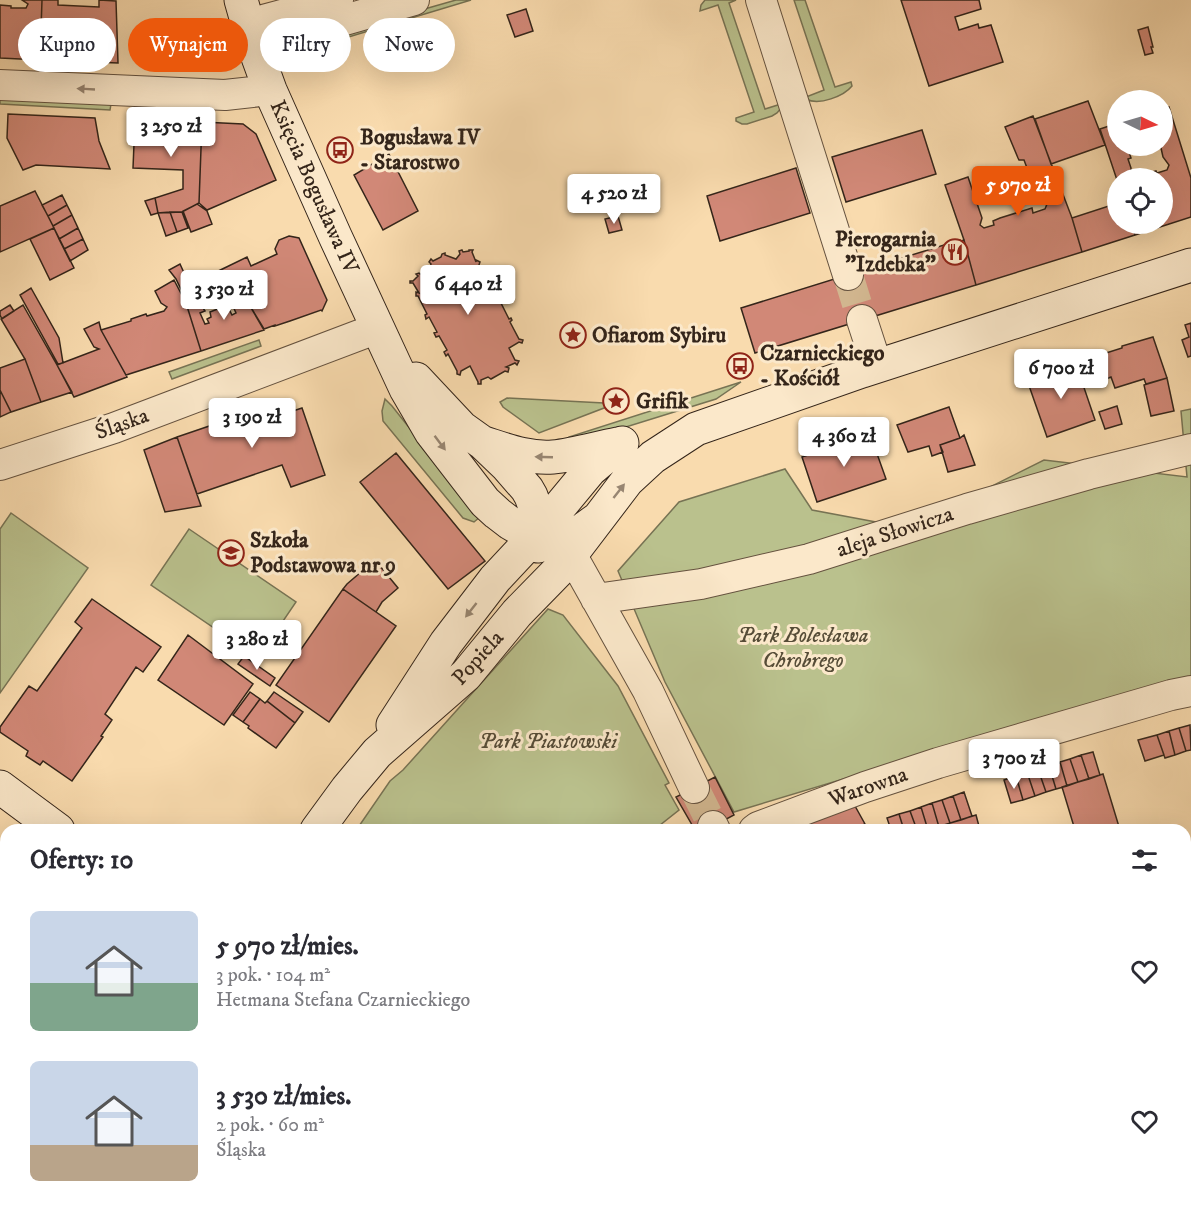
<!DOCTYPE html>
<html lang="pl">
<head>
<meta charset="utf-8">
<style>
	:root { --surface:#fff; --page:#f7f7f7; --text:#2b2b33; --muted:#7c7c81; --accent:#ea580c }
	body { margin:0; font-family:"IM FELL DW Pica",serif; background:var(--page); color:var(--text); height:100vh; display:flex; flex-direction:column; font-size:22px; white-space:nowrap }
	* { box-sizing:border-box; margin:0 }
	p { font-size:20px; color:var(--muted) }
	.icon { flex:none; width:33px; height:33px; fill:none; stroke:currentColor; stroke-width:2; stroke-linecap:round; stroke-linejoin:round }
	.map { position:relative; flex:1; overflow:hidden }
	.side { position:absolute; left:0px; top:824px; width:1191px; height:386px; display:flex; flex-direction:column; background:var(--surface); border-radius:18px 18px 0 0; box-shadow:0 6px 24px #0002 }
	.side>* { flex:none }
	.banner { position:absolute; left:18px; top:18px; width:600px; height:54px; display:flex; gap:12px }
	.needle { width:39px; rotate:95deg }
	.tools { position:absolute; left:1107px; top:90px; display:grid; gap:12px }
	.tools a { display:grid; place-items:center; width:66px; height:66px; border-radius:50%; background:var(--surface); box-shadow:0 6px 24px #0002; font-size:30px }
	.price { position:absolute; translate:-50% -51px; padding:0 14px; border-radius:6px; background:#fff; color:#222; font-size:20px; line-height:39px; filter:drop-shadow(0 2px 3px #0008) }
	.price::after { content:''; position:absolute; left:50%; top:36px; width:18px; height:14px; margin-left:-9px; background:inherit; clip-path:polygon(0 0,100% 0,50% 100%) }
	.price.on { background:var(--accent); color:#fff }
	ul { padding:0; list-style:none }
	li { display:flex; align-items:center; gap:18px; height:150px; padding:0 30px }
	li span { display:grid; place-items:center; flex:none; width:168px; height:120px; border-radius:9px; color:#555 }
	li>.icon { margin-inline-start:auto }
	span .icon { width:72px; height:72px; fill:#fffc; stroke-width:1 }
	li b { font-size:26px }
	h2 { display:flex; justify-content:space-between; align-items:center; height:72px; padding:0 30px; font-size:26px }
	.chip { padding:0 21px; border-radius:27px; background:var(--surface); box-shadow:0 6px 24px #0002; font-size:21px; line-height:54px }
	.chip.on { background:var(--accent); color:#fff }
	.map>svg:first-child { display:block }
</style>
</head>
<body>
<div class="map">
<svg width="1191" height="1208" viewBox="0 0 1191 1208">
	<rect width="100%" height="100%" fill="#f9dbae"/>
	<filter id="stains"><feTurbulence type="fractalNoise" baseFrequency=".00333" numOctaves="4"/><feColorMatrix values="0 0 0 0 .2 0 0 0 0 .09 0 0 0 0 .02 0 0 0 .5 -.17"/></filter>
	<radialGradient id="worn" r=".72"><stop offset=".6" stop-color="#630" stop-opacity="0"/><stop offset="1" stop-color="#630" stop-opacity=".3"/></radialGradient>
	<path fill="#bac18d" stroke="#777354" stroke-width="1.5" d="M456,0H471L309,49L302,44Z
		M705,0H736L729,3L765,109L781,104L782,107L777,113L772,116L747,124H742L736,121V118L754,112L718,5L700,11L701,5Z
		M794,0H805L835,87L851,82L852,86C844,96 819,106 806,99V97L824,90Z
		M0,99L111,104L110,110L0,104Z
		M259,340L261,346L172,379L169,372Z
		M741,382L716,399L568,445L569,437Z
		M507,398L604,403L606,406L604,408L539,433L503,407L500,402Z
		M385,399L392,406L480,517L474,522L463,518L383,421L382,411Z
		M1191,409V679L966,742L734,812L665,682L618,571L679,502L785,469L812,510L908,528L1044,460L1187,477L1181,411Z
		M11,513L88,568L0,693V529Z
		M189,529L296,602L258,658L151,585Z
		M548,609L563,615L618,686L669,783L665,785L679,810L655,829H357L390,781L403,770Z
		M103,1203H340L343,1208H99Z"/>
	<path fill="#d18877" stroke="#34251a" stroke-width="1.5" d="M22,0H42L40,60L0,58V5L11,6V8H26L28,4Z
		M42,0H58V5L99,7V0L116,1L118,63L40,60Z
		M901,0H979L981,9L955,17L959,30L978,24L979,28L991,25L1003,62L929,86Z
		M526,9L533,31L515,37L507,15Z
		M1148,27L1153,47H1151L1153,53L1145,55L1138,30Z
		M1088,101L1105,145L1051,164L1035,119Z
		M1169,107L1191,178V217L1135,235L1131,224H1162V178H1138V176L1156,171L1157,173L1167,170L1169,165L1163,157L1161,148L1156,149L1155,146H1162V109Z
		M8,114L95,118L99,141L110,169L36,165L23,170L7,138Z
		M1033,116L1072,218L1082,252L976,285L964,240L945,185L968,177L982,218L980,225L984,228L994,225L993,221L1000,218L1032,208L1033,213L1045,209L1047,204L1039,200L1024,160H1019L1018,158L1005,127Z
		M135,120L202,122L199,203L182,212L158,213L155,198L183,189V170L133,168Z
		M202,122L243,124L256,134L276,180L207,210L199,203Z
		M1118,123V146H1127L1131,158L1128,159L1131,168L1130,178H1118V183L1100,129Z
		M922,130L936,174L846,202L832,157Z
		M389,154L418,211L383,230L354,175Z
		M796,168L810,213L720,241L707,196Z
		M35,191L54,228L0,252V206Z
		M62,195L67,205L48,216L42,205Z
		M155,198L158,213L151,215L145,201Z
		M1118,203V224H1131L1135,235L1082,252L1072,218Z
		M197,204L207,211L212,224L191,232L183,211Z
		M67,205L72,215L53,226L48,216Z
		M170,212H182L188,228L177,232Z
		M170,212L177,232L166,236L158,213Z
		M72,215L78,228L59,239L53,226Z
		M618,216L622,230L609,233L605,219Z
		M54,228L74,268L50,280L30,239Z
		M78,228L83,239L64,249L59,239Z
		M289,236L299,238L327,300L322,311L321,310L290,321L275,326V325L264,329L240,289L222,294L211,293L206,277L247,257L251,266L277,254L275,249L279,240Z
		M83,239L88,250L70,261L64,249Z
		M960,240L961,241L964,240L976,285L755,353L741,308Z
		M462,250L463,252L469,251V250H473L472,252L476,262V260L480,262L479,265L489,282L492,280L494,284L491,285L499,300L501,299L503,302L501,303L509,319L511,318L512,320L510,322L519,339L523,340L522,343L519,342L509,348L515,360L519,361L517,365L515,363L506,367L509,368L508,372L505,371L491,379L488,377L481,380V384H478V382L470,366L461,371L460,375L457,374V371L448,354L446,356L444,352L447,350L439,336L436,337L434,333L437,332L429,317L426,319L425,315L427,314L418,296H416V292L419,293L413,283H410V281H413L418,276L416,274L419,273L420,274H428L431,264L429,262L431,259L433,261L441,257L442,254L445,253V255L456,259L460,254L459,251Z
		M180,264L195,297L187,302L176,279L169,270Z
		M174,280L186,303L201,351L126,375L101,330L131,321V319L146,314L147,316L164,311L167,307L161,303L155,291Z
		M31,288L59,338L63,363L58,364L20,295Z
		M240,289L264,330L201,351L186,303L196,297L205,311L200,313L205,324L209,323L207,319L211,317L210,312L225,306L228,307L232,315L236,313L231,302L226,303L222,294Z
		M10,305L14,311L2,319L0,315V311Z
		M23,305L57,365L72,392L41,402L25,359L1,319Z
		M99,322L101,330L127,377L74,397L57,365L99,349L94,347L84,329Z
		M1191,323V356L1188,357L1182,340L1189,337L1185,325Z
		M1153,337L1167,378L1146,384L1144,379L1115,388L1111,377L1101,381L1093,359L1104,356L1103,354L1122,348V346Z
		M25,359L41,402L11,412L0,390V368Z
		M1076,364L1095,420L1047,437L1027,380Z
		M1167,378L1174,411L1151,416L1144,385Z
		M0,390L11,412L0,417Z
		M277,403L281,415L302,408L325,475L291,487L282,465L197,494L177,437Z
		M1117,406L1122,424L1105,429L1099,412Z
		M949,407L960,438L940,445L943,452L932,456L929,446L908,452L897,425Z
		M870,434L886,479L817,502L802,457Z
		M964,435L975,465L948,472L940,445L960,438Z
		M177,437L201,506L165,512L144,450Z
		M396,453L485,561L448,589L360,482Z
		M375,560L398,588L382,602L376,612L343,589L347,584Z
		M343,589L396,626L329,722L276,685Z
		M92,599L161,647L143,672L136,667L105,714L112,720L101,736L103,737L72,781L43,761L40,765L26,756L28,751L0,732V727L29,686L37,691L82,628L75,622Z
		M188,635L253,684L224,725L158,680Z
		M244,656L275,678L270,686L238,664Z
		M250,692L260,699L243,722L233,715Z
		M274,692L303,712L295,723L267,701Z
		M260,699L265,703L267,701L295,723L276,748L248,728L249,726L243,722Z
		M1190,725L1191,750L1186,751L1179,728Z
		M1179,728L1186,751L1175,755L1169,731Z
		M1169,731L1175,755L1165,758L1157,735Z
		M1157,735L1164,755L1145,761L1138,740Z
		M1093,752L1100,775L1089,779L1081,755Z
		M1081,755L1089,779L1078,782L1070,759Z
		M1070,759L1078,782L1067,786L1060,762Z
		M1060,762L1067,786L1056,789L1049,766Z
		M1049,766L1056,789L1046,792L1038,769Z
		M1038,769L1046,792L1035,796L1027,772Z
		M1027,772L1035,796L1023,800L1016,776Z
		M1103,774L1120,830H1075L1062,787Z
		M1016,776L1023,800L1011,803L1004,780Z
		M715,777L734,815L706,830H695L676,797Z
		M964,792L972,816L961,820L953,796Z
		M953,796L961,820L950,823L942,800Z
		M942,800L950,823L939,827L932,803Z
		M932,803L939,827L928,830L921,807Z
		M855,806L865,824L848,830H787Z
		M921,807L928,830H917L910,811Z
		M910,811L917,830H904L899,814Z
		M899,814L904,830H891L887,818Z
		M976,815L980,830H934V828Z
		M1191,957V1040L1188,1041L1185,1029V958Z
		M6,1114V1151L0,1146V1117L2,1118Z
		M0,1146L6,1151V1164L0,1171Z
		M380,1203H412L411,1208H400Z
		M665,1203H706L709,1208H661L659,1206Z
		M824,1203H871L874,1208H827Z"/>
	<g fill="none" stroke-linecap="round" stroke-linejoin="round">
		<path stroke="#d2b790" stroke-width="30" stroke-dasharray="30 15" stroke-linecap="butt" d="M848,275L862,320
			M694,788L713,826"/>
		<g stroke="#65523f" stroke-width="32">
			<path id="street" d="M761,0L848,275
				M248,24L338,0
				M254,46L414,0
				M0,85L225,95L270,90
				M862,320L877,366
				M0,465L114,428L378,328
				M571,554L648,691L694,788
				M596,599L701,584L809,559L967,509L1089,474L1191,449
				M713,826L715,830
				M754,830L758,827L865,787L938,763L1171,695L1191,691
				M1185,923L1191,921
				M0,976L6,970
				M363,1203L366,1208
				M446,1203L449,1208
				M944,1203L947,1208"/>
		</g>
		<g stroke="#34251a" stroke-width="35">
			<path id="secondary" d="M241,0L254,46L270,90L335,236L406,389L431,432L485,502L497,513L510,523L522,530L537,534L563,536L581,531L596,520
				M416,379L462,428L483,443L506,465L527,489L531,496L535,507L538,546
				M484,443C506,450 529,459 553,457C574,455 597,448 618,444
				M393,725L446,643L495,579L537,534L590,470L622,443
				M0,787L58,830
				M317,830L347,789L377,753L466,675L517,613L560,569L627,481L653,457L696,429L862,371L1191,265
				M54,1208L59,1203"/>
		</g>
		<use href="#street" stroke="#fbe8ca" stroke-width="30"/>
		<use href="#secondary" stroke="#fbe8ca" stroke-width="33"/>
	</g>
	<defs><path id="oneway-solid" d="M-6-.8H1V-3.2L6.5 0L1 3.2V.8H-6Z" transform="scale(1.5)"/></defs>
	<g fill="#988672">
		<use href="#oneway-solid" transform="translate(86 89) rotate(-177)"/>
		<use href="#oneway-solid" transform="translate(440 443) rotate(53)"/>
		<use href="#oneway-solid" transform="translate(544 457) rotate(-178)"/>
		<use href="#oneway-solid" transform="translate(619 491) rotate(-52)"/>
		<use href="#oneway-solid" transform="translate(471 610) rotate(128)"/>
	</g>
	<defs>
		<g id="bus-ring" transform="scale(1.35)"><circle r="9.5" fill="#fbe8ca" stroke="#8f2418" stroke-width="1.5"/><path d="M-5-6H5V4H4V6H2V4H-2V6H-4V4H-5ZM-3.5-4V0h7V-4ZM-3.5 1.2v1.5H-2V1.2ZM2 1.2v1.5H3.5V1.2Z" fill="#8f2418"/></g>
		<g id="restaurant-ring" transform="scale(1.35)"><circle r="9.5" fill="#fbe8ca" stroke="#8f2418" stroke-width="1.5"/><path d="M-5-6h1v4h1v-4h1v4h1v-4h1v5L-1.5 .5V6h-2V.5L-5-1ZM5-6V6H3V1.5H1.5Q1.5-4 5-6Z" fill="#8f2418"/></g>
		<g id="sight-ring" transform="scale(1.35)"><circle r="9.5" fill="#fbe8ca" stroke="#8f2418" stroke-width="1.5"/><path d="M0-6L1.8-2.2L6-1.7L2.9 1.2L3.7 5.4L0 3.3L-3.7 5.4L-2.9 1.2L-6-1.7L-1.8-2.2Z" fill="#8f2418"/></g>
		<g id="school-ring" transform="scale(1.35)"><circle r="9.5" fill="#fbe8ca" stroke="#8f2418" stroke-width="1.5"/><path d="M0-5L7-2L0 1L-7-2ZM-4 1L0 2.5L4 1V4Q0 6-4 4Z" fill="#8f2418"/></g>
	</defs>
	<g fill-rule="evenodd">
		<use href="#bus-ring" x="340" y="150"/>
		<use href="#restaurant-ring" x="955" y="252"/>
		<use href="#sight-ring" x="573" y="335"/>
		<use href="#bus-ring" x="740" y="366"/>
		<use href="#sight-ring" x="616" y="401"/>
		<use href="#school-ring" x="231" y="553"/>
	</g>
	<g text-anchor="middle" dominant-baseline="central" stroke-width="6" stroke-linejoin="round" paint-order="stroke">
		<g font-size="22" font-weight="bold" fill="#34251a" stroke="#fbe8ca" text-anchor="start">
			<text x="360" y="137">Bogusława IV<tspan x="360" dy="25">- Starostwo</tspan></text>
			<text x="936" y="239" text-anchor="end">Pierogarnia<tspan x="936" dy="25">"Izdebka"</tspan></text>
			<text x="592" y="335">Ofiarom Sybiru</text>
			<text x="760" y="353">Czarnieckiego<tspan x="760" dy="25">- Kościół</tspan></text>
			<text x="636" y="401">Grifik</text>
			<text x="250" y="540">Szkoła<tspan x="250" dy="25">Podstawowa nr 9</tspan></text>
		</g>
		<g font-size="22" fill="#34251a" stroke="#fbe8ca">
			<text transform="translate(314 187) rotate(66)">Księcia Bogusława IV</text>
			<text transform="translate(122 424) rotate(-20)">Śląska</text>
			<text transform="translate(895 532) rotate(-18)">aleja Słowicza</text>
			<text transform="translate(478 658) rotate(-48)">Popiela</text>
			<text transform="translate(868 787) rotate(-19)">Warowna</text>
		</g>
		<g font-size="22" font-style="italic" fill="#564c37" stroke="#fbe8ca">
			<text x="803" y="635">Park Bolesława<tspan x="803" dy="25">Chrobrego</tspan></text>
			<text x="548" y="741">Park Piastowski</text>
		</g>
	</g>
	<rect width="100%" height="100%" filter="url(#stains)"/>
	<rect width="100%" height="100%" fill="url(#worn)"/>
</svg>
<div class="tools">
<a><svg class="needle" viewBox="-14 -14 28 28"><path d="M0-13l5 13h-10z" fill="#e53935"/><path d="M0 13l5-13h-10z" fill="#7c7c81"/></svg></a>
<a><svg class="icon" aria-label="locate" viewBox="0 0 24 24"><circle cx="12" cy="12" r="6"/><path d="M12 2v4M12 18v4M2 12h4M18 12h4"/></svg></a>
</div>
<b class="price" style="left:171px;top:158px">3 250 zł</b>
<b class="price on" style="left:1018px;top:217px">5 970 zł</b>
<b class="price" style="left:614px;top:225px">4 520 zł</b>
<b class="price" style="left:468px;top:316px">6 440 zł</b>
<b class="price" style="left:224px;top:321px">3 530 zł</b>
<b class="price" style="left:1061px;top:400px">6 700 zł</b>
<b class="price" style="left:252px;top:449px">3 190 zł</b>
<b class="price" style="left:844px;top:468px">4 360 zł</b>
<b class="price" style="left:257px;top:671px">3 280 zł</b>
<b class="price" style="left:1014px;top:790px">3 700 zł</b>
<div class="banner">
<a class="chip">Kupno</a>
<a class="chip on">Wynajem</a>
<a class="chip">Filtry</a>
<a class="chip">Nowe</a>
</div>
<section class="side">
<h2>Oferty: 10<svg class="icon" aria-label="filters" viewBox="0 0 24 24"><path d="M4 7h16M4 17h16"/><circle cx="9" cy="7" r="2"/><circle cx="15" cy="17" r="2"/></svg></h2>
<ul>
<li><span style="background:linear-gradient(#c9d6e8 60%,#7fa58c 0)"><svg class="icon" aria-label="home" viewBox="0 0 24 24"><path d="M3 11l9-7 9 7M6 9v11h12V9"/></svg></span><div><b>5 970 zł/mies.</b><p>3 pok. · 104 m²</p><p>Hetmana Stefana Czarnieckiego</p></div><svg class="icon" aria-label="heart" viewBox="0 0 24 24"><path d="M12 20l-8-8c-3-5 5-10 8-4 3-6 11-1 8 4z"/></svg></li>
<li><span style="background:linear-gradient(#c9d6e8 70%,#b9a48a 0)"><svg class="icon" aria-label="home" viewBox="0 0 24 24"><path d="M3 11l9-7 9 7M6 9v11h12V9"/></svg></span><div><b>3 530 zł/mies.</b><p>2 pok. · 60 m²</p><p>Śląska</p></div><svg class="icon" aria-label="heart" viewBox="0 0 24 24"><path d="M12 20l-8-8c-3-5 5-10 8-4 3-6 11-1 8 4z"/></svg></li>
</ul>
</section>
</div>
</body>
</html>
